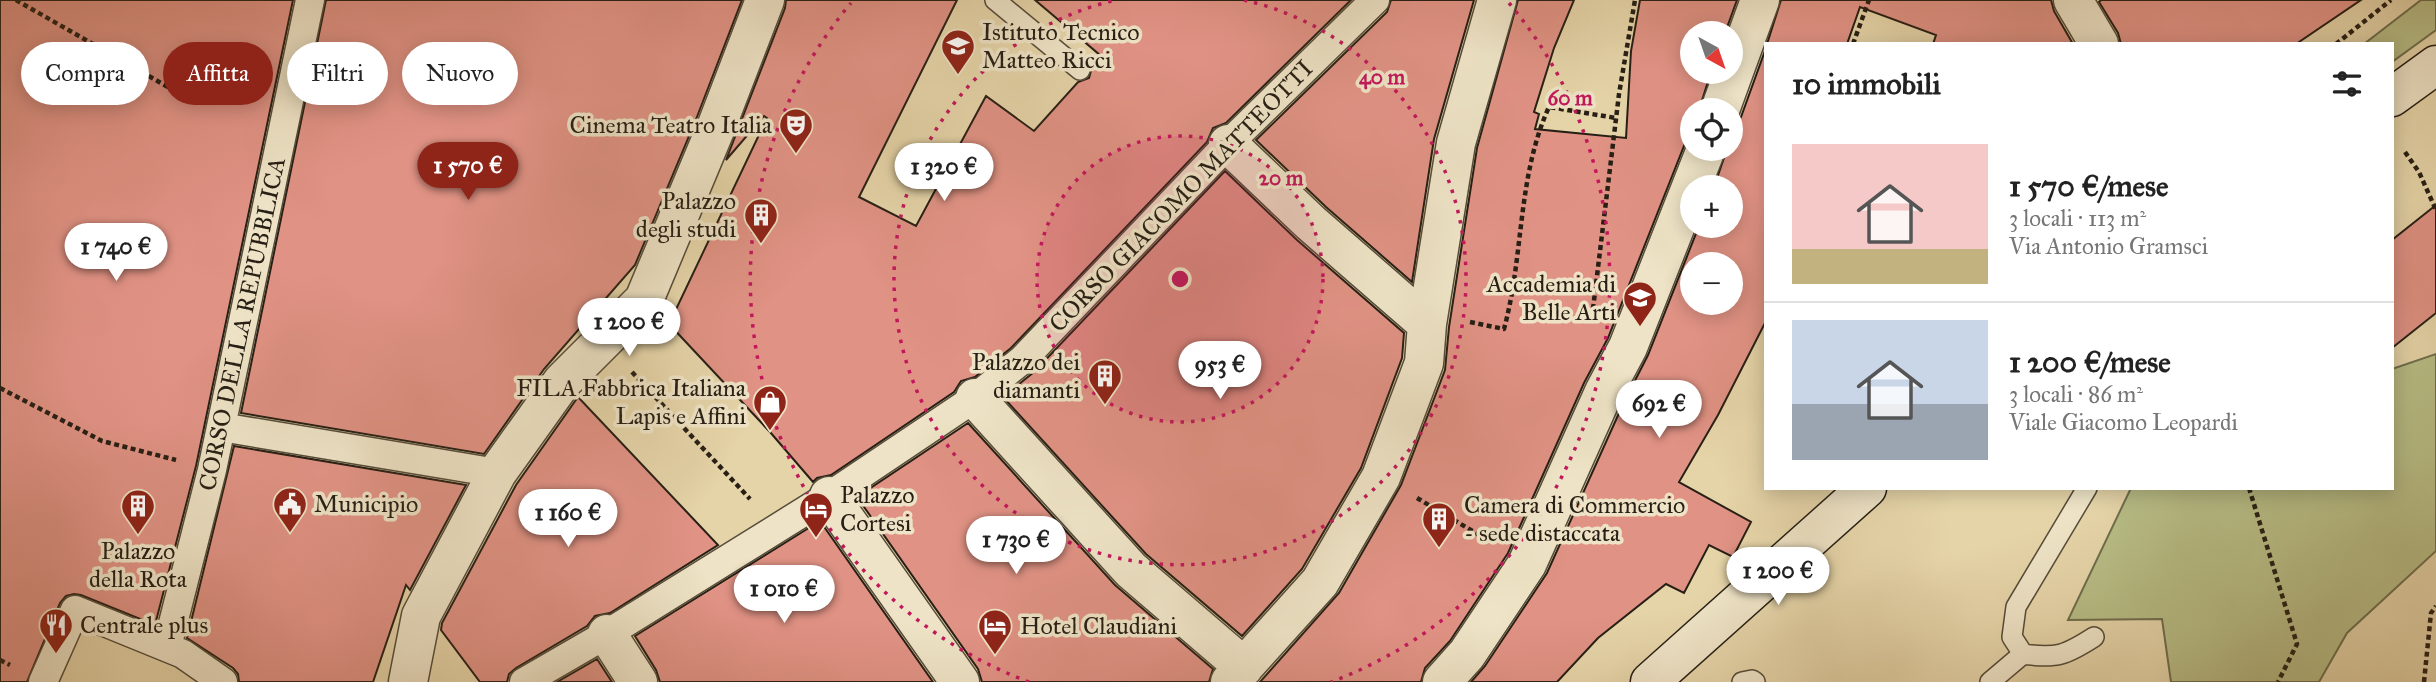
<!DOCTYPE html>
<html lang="it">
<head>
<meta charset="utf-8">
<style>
	:root { --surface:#fff; --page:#f6f6f6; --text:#222; --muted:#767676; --line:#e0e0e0; --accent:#8f2418 }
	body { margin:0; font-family:"IM FELL Great Primer",serif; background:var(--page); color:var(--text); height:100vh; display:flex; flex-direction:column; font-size:26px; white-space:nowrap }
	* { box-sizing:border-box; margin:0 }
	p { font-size:23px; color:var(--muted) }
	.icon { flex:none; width:38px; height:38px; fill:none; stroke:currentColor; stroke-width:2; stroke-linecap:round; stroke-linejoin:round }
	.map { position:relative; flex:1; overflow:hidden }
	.side { position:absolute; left:1764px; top:42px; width:630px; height:448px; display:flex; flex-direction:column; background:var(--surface); border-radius:0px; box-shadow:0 4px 18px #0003 }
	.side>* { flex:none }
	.top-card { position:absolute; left:21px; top:42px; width:665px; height:63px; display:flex; gap:14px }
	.needle { width:46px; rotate:140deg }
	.fabs { position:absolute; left:1680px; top:21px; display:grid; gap:14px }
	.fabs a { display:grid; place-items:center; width:63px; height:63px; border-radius:50%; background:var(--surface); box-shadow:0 4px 18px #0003; font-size:35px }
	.price { position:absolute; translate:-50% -60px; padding:0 16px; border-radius:24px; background:#fff; color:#222; font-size:23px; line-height:46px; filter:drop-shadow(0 2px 4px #0008) }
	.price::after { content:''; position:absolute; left:50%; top:42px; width:21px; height:16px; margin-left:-10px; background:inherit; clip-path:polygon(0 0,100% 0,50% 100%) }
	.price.on { background:var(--accent); color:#fff }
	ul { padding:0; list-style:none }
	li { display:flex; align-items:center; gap:21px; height:175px; padding:0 28px }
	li+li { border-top:2px solid var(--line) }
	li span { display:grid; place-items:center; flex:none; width:196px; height:140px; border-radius:0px; color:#555 }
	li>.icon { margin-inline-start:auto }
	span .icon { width:84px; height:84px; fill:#fffc; stroke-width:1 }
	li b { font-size:30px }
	h2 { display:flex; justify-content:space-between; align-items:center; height:84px; padding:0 28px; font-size:30px }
	.pill { padding:0 24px; border-radius:32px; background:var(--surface); box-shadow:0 4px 18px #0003; font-size:24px; line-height:63px }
	.pill.on { background:var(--accent); color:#fff }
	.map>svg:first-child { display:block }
</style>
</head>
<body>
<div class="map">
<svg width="2436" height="682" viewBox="0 0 2436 682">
	<rect width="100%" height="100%" fill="#e5d4a8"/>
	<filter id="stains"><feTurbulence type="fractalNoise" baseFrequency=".00286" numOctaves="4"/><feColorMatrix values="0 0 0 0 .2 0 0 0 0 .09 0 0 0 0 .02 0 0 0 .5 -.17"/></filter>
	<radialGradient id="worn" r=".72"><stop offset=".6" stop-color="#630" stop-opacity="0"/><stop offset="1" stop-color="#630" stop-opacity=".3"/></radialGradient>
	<path fill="#b7bc85" stroke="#6f6e4d" stroke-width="2" d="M2421,0H2436V30L2392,62V44H2364Z
		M2436,354V551L2347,633L2319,682H2171L2162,619L2068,620L2131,488H2392V369Z"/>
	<path fill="#e09284" stroke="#271f15" stroke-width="2" fill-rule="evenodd" d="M0,0H293L196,466L155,625L81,595L74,594L66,596L60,603L27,682H0Z
		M326,0H742L695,122L635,265L544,369L484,454L241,413Z
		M786,0H957L859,197L916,226L986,96L1034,131L1078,82L1089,78L1092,67L1101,56L1035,0H1351L1226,123L1213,128L1207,142L1011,348L975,377L961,381L954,392L831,475L817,478L813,482L770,432L669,324L767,118L764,116L726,160L785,8Z
		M1391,0H1474L1434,139L1412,282L1326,207L1256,140L1387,12Z
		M1518,0H1574L1554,48L1534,112L1539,114L1535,129L1626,138L1631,51L1640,0H1737L1725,33H1692V72H1711L1699,110H1692V132L1686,141L1608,338L1584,383L1508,553L1450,641L1425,668L1421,682H1260L1339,593L1401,485L1445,370L1449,327L1477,148Z
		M1781,0H2051L2054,11L2073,44H1933L1936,35L1860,7L1847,44H1767Z
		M2101,0H2361L2296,44H2121L2118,33L2099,2Z
		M1766,48V321L1718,415L1679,482L1751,522L1733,557L1709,545L1684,593L1666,584L1598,638L1557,682H1471L1485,666L1547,573L1624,402L1648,355L1699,226H1731V187H1714L1727,149H1731V128L1741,117ZM1692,264H1731V303H1692Z
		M1225,171L1297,240L1404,333L1402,358L1361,468L1302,569L1242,636L1146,554L1003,397L1034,372Z
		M2436,205V313L2392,348V240Z
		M578,397L718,545L610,613L595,616L587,626L516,668L509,674L507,682H480L441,630L442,623L516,485Z
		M968,423L1115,585L1213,669L1209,682H982L978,669L857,497Z
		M234,446L466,485L410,590L406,585L373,682H239L238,674L233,668L187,638Z
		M820,521L933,682H660L656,670L635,636Z
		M597,659L612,682H557Z"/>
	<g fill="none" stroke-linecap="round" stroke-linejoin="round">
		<g stroke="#564c3a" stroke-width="22">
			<path id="service" d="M995,0L1080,70
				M2023,654C2057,659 2066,655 2094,637
				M1742,682L1752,680L1755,682
				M1990,682L2023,654L2012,637L2016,607L2087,488"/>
		</g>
		<g stroke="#564c3a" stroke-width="31">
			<path id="pedestrian" d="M221,427L497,473
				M167,647L212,470L310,0
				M43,682L75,610L183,654L223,682
				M524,682L607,634L829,496L975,398L1022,360L1228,144L1375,0"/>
		</g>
		<g stroke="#564c3a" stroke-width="41">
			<path id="minor" d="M2073,0L2099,44
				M1720,110L1760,0
				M1228,144L1311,223L1427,324
				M975,398L1131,570L1244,667
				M829,496L960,682
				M607,634L638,682
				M408,682L421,616L497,473L562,382L644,300L715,130L765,0
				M1230,682L1320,582L1381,477L1424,363L1427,324L1456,143L1497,0
				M1442,682L1467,654L1527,564L1604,392L1628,347L1706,149"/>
		</g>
		<g stroke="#271f15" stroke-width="41">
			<path id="secondary" d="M2392,97L2436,65
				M1650,682L1867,488"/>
		</g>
		<path stroke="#271f15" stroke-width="4.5" stroke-dasharray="5 3.5" stroke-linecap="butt" d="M16,0L168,87
			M1853,44L1869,0
			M2336,44L2391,0
			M2405,152L2419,172L2436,210
			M1593,309L1619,94L1635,0
			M1470,322L1504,329C1524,256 1517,177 1549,107L1616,118
			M632,372L750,499
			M0,388L102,441L176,460
			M2249,488L2297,644L2278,682
			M1417,498L1491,542
			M0,660L10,665
			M2424,682L2431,613L2436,606"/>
		<use href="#service" stroke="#eee3c6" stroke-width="19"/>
		<use href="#pedestrian" stroke="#eee3c6" stroke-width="28"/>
		<use href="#minor" stroke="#eee3c6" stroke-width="38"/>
		<use href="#secondary" stroke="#eee3c6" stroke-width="38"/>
	</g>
	<circle cx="1180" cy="279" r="143" fill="#c2185b" fill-opacity=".12"/>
	<g fill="none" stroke="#c2185b" stroke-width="3.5" stroke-dasharray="3.5 7">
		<circle cx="1180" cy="279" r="143"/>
		<path d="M1244 0A286 286 0 1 1 1116 0"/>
		<path d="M1029 682A430 430 0 0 1 851 3M1509 3A430 430 0 0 1 1331 682"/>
	</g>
	<defs>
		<g id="university-pin" transform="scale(1.75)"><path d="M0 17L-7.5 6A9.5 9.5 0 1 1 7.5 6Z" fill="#8f2418" stroke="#eee3c6"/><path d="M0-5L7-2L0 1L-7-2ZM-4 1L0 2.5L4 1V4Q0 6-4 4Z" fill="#fff"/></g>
		<g id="theatre-pin" transform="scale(1.75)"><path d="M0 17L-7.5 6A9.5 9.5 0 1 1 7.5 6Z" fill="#8f2418" stroke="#eee3c6"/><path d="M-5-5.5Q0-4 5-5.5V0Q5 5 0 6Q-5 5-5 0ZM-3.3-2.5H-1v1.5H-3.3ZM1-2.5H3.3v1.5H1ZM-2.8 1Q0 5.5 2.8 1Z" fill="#fff"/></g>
		<g id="building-pin" transform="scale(1.75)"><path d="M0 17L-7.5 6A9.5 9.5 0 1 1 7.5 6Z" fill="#8f2418" stroke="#eee3c6"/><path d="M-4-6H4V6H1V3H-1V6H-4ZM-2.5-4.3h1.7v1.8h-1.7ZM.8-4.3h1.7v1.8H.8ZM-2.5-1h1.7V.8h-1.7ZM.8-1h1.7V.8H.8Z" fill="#fff"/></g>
		<g id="shop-pin" transform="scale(1.75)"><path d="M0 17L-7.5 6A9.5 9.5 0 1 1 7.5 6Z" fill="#8f2418" stroke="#eee3c6"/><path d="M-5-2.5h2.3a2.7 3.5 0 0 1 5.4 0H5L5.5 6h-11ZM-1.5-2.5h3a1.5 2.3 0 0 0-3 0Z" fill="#fff"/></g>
		<g id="civic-pin" transform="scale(1.75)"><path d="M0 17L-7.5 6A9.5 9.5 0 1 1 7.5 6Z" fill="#8f2418" stroke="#eee3c6"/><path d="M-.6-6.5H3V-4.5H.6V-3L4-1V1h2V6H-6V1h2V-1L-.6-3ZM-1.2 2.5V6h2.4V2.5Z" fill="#fff"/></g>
		<g id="hotel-pin" transform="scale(1.75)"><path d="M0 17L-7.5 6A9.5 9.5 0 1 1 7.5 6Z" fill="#8f2418" stroke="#eee3c6"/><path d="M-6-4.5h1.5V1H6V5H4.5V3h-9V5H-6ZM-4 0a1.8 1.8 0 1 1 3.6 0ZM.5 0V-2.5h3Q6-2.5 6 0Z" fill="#fff"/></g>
		<g id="restaurant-pin" transform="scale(1.75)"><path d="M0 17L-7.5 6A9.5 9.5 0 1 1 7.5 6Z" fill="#8f2418" stroke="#eee3c6"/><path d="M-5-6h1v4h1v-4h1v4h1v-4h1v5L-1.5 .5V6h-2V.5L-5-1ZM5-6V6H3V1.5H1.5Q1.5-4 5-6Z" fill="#fff"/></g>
	</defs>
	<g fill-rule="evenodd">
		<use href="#university-pin" x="958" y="46"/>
		<use href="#theatre-pin" x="796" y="125"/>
		<use href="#building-pin" x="761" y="215"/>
		<use href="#university-pin" x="1640" y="298"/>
		<use href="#building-pin" x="1105" y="376"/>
		<use href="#shop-pin" x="770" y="402"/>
		<use href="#civic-pin" x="290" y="504"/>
		<use href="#building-pin" x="138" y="506"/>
		<use href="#hotel-pin" x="816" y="509"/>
		<use href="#building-pin" x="1439" y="519"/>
		<use href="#restaurant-pin" x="56" y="625"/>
		<use href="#hotel-pin" x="995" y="626"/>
	</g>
	<g text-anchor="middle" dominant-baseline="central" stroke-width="7" stroke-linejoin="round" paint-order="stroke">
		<g font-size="24" fill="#271f15" stroke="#eee3c6" text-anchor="start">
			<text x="982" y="32">Istituto Tecnico<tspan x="982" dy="28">Matteo Ricci</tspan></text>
			<text x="772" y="125" text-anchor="end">Cinema Teatro Italia</text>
			<text x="736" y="201" text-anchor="end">Palazzo<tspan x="736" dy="28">degli studi</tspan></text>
			<text x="1616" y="284" text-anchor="end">Accademia di<tspan x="1616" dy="28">Belle Arti</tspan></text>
			<text x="1080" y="362" text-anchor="end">Palazzo dei<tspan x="1080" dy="28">diamanti</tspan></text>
			<text x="746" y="388" text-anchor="end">FILA Fabbrica Italiana<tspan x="746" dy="28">Lapis e Affini</tspan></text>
			<text x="840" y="495">Palazzo<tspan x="840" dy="28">Cortesi</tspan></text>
			<text x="314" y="504">Municipio</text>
			<text x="1464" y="505">Camera di Commercio<tspan x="1464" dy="28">- sede distaccata</tspan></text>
			<text x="138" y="551" text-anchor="middle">Palazzo<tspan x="138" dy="28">della Rota</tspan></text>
			<text x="80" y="625">Centrale plus</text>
			<text x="1020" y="626">Hotel Claudiani</text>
		</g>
		<g font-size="24" fill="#271f15" stroke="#eee3c6">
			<text transform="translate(1181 196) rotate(-46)">CORSO GIACOMO MATTEOTTI</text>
			<text transform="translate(242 324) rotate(-78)">CORSO DELLA REPUBBLICA</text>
		</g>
	</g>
	<circle cx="1180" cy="279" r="10" fill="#c2185b" stroke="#eee3c6" stroke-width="3.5"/>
	<g font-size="21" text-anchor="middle" font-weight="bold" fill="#c2185b" stroke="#eee3c6" stroke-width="7" stroke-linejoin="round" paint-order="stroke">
		<text x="1382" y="84">40 m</text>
		<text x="1570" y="105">60 m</text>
		<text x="1281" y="185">20 m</text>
	</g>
	<rect width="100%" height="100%" filter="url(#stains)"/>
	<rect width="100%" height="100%" fill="url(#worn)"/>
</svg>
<div class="fabs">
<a><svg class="needle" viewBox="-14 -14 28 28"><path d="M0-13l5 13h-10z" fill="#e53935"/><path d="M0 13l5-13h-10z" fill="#767676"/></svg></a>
<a><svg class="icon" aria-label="locate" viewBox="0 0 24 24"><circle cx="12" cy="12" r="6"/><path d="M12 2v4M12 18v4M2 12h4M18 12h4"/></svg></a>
<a>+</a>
<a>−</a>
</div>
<b class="price on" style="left:468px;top:202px">1 570 €</b>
<b class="price" style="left:944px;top:203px">1 320 €</b>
<b class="price" style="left:116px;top:283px">1 740 €</b>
<b class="price" style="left:629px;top:358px">1 200 €</b>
<b class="price" style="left:1220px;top:401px">953 €</b>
<b class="price" style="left:1659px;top:440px">692 €</b>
<b class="price" style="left:568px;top:549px">1 160 €</b>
<b class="price" style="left:1016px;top:576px">1 730 €</b>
<b class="price" style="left:1778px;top:607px">1 200 €</b>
<b class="price" style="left:784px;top:625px">1 010 €</b>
<div class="top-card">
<a class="pill">Compra</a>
<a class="pill on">Affitta</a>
<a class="pill">Filtri</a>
<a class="pill">Nuovo</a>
</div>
<section class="side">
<h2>10 immobili<svg class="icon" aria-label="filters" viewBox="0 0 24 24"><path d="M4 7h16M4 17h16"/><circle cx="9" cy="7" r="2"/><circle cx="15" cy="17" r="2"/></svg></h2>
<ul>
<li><span style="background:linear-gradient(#f6c9c9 75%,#c2b280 0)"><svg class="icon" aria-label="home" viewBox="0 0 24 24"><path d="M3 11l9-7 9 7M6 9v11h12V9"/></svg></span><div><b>1 570 €/mese</b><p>3 locali · 113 m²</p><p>Via Antonio Gramsci</p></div></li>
<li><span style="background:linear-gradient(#c9d6e8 60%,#9aa5b1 0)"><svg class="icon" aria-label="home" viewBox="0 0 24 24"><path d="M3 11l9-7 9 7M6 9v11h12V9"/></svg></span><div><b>1 200 €/mese</b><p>3 locali · 86 m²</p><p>Viale Giacomo Leopardi</p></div></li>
</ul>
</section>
</div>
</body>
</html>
